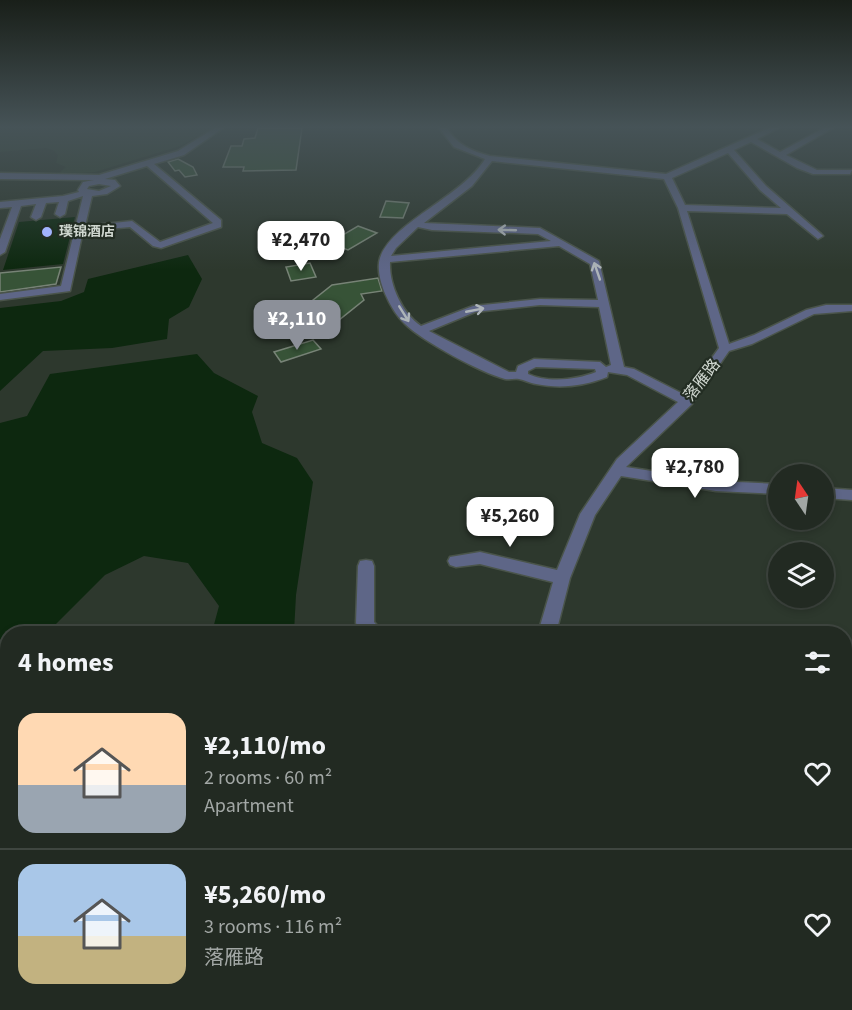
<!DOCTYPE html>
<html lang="en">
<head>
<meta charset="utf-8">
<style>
	:root { --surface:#222a22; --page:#2a322a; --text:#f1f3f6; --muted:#a2a7a5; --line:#3f4640; --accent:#8c9099 }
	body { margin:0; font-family:"Source Sans 3","Noto Sans SC",sans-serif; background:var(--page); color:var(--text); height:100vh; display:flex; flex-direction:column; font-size:22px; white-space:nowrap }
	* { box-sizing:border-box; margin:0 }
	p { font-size:20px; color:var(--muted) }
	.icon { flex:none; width:33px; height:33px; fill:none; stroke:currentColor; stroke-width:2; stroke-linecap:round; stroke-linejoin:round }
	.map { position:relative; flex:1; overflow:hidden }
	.panel { position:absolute; left:0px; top:626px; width:852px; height:386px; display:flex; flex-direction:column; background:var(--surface); border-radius:24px 24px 0 0; box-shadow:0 3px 9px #0003,0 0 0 2px var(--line) }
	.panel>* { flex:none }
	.needle { width:39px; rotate:347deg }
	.controls { position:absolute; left:768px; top:464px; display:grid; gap:12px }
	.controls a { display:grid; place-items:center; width:66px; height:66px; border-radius:50%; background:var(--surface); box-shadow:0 3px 9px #0003,0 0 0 2px var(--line); font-size:30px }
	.price { position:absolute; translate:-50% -51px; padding:0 14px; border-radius:12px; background:#fff; color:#222; font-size:20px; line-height:39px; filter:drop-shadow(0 2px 3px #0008) }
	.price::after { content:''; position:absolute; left:50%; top:36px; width:18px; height:14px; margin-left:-9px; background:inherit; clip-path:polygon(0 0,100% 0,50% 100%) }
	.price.current { background:var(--accent); color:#fff }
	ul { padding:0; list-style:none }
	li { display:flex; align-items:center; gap:18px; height:150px; padding:0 18px }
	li+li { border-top:2px solid var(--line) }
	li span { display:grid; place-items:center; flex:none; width:168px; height:120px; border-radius:18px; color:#555 }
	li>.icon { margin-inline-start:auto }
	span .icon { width:72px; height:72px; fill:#fffc; stroke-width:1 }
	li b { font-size:26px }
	h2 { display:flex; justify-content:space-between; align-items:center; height:72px; padding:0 18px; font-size:26px }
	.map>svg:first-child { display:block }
</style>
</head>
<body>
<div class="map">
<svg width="852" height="1010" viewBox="0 0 852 1010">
	<rect width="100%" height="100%" fill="#2d382d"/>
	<path fill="#324232" d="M0,128H213L180,146L95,172L81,173H59L66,167L56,163L58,155L53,150L46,148L0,152Z"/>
	<path fill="#0d280f" d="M75,217L63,264L3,270L19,222Z
		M188,255L202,279L189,307L169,319L167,339L112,348L43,351L0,391V308L61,301L84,292L88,279Z
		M197,354L214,373L258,396L252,412L262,443L297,458L313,482L296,595L294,632H212L219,606L188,563L144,556L105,575L47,633H8L7,673L0,681V423L27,416L50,374Z"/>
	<path fill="#375337" stroke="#778376" stroke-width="1.5" d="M258,128H302L296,170L243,171L244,167H223L231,146H242L244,139L255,138Z
		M178,159L193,167L197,175L185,177L179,170L175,171L168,162Z
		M386,201L409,203L403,218L380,217Z
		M358,226L377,233L348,250L329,243Z
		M310,263L316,277L291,281L286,267Z
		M61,267L56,284L0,292V273Z
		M378,278L382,291L361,294L364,300L334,324L330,322L325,327L293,316L332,285Z
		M313,340L321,349L281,362L274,352Z"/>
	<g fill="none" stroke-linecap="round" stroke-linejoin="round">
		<g stroke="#4a544a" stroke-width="3">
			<path id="minor" d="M215,128H223L184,155L154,164L221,220V227L161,248L153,246L130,227L83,231L70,291L0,300V294L61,286L83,196L68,201L65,214L60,217L55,214L59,202L46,203L41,217L36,220L31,217L36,204L21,206L5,252L0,255V239L12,207L0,208V202L63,196L79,192L78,190L83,182L94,180L0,179V173L99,175L178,151ZM147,166L213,223L160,242L132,221L85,226L92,196L107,194L120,186L115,180L105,179ZM99,184L111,186L99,191L87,189L89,186Z
				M439,128H447C457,145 472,151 490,156L666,174L769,128H779L757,139L780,152L824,128H833L786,155L817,170H852L850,174H813L797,168L751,142L734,150L766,186L821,234L823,236L818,239L787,214L687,211L729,344L754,335L806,310L826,305H852V311L814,314L752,344L729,351L692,404L626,467L716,481L778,484V494L716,491L621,476L595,515L570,578L556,633H538L553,582L480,564L456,567L450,565L448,561L450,557L480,552L557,570L580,514L617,459L678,402L627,375L608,372L607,377C584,386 560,389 536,384C530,383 524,380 519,379C514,378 510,380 505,379C482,373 422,341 405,324C391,311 374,277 380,258C392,222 462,197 485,159L454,147ZM728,153L760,190L781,208L685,205L672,178ZM492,161L664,179L678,208L719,348L685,395L634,369L624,367L599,261L540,228L424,223L472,186ZM418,227L432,230L538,234L551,241L391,256L396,248ZM559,246L590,264L598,300L540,299L473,306L421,326C402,313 389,285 390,262ZM540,305L599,307L611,365L606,367L600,362L534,359L518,366L516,372H509L429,331L475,312ZM536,367L595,369L596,372C576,380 548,383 528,374V371Z
				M824,488L852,490V500L824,498Z
				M366,560L372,561L374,566V622L384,633H361L356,623L358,566L360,561Z
				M496,1004H521L523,1010H497Z"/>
		</g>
		<use href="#minor" fill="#5e6687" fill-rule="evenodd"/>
	</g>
	<defs><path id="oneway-shaft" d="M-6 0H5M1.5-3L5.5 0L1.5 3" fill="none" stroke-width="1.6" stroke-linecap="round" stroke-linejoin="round" transform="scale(1.5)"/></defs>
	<g stroke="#adb4b9">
		<use href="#oneway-shaft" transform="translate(507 230) rotate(-178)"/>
		<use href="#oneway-shaft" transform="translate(597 271) rotate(-109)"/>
		<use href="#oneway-shaft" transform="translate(475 310) rotate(-11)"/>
		<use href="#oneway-shaft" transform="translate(404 314) rotate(58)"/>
	</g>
	<linearGradient id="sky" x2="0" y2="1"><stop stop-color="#191f19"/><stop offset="0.47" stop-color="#465357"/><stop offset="1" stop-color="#465357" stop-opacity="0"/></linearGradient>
	<rect width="852" height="270" fill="url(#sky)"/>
	<circle fill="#a1b3fd" stroke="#232d23" stroke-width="2" cx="47" cy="232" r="6"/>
	<g text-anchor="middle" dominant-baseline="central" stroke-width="4.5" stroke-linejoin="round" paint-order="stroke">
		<g font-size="14" font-weight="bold" fill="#cfd6cf" stroke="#232d23" text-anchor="start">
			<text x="59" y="232">璞锦酒店</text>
		</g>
		<g font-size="16" fill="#cfd6cf" stroke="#232d23">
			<text transform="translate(702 380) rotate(-52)">落雁路</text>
		</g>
	</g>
</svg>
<div class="controls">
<a><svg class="needle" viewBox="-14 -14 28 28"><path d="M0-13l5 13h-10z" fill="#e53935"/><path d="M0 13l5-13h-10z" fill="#a2a7a5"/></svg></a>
<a><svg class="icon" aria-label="layers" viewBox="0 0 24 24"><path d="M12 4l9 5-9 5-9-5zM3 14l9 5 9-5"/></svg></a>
</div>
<b class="price" style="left:301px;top:272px">¥2,470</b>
<b class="price current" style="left:297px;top:351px">¥2,110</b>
<b class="price" style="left:695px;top:499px">¥2,780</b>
<b class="price" style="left:510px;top:548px">¥5,260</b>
<section class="panel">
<h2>4 homes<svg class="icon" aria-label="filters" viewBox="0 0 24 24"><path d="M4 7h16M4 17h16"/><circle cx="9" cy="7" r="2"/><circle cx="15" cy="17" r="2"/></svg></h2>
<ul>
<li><span style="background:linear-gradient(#ffd9b3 60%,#9aa5b1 0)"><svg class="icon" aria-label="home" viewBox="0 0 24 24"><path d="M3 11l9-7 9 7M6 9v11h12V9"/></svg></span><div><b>¥2,110/mo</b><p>2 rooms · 60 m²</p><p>Apartment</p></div><svg class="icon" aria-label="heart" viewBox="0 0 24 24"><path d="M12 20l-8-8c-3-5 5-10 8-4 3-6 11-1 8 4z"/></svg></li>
<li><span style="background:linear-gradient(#a9c7e8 60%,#c2b280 0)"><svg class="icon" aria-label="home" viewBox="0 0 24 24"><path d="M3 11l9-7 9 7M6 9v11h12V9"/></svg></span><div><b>¥5,260/mo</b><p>3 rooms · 116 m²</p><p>落雁路</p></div><svg class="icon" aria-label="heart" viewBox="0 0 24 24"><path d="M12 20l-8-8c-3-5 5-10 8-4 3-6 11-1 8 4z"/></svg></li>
</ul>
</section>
</div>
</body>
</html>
